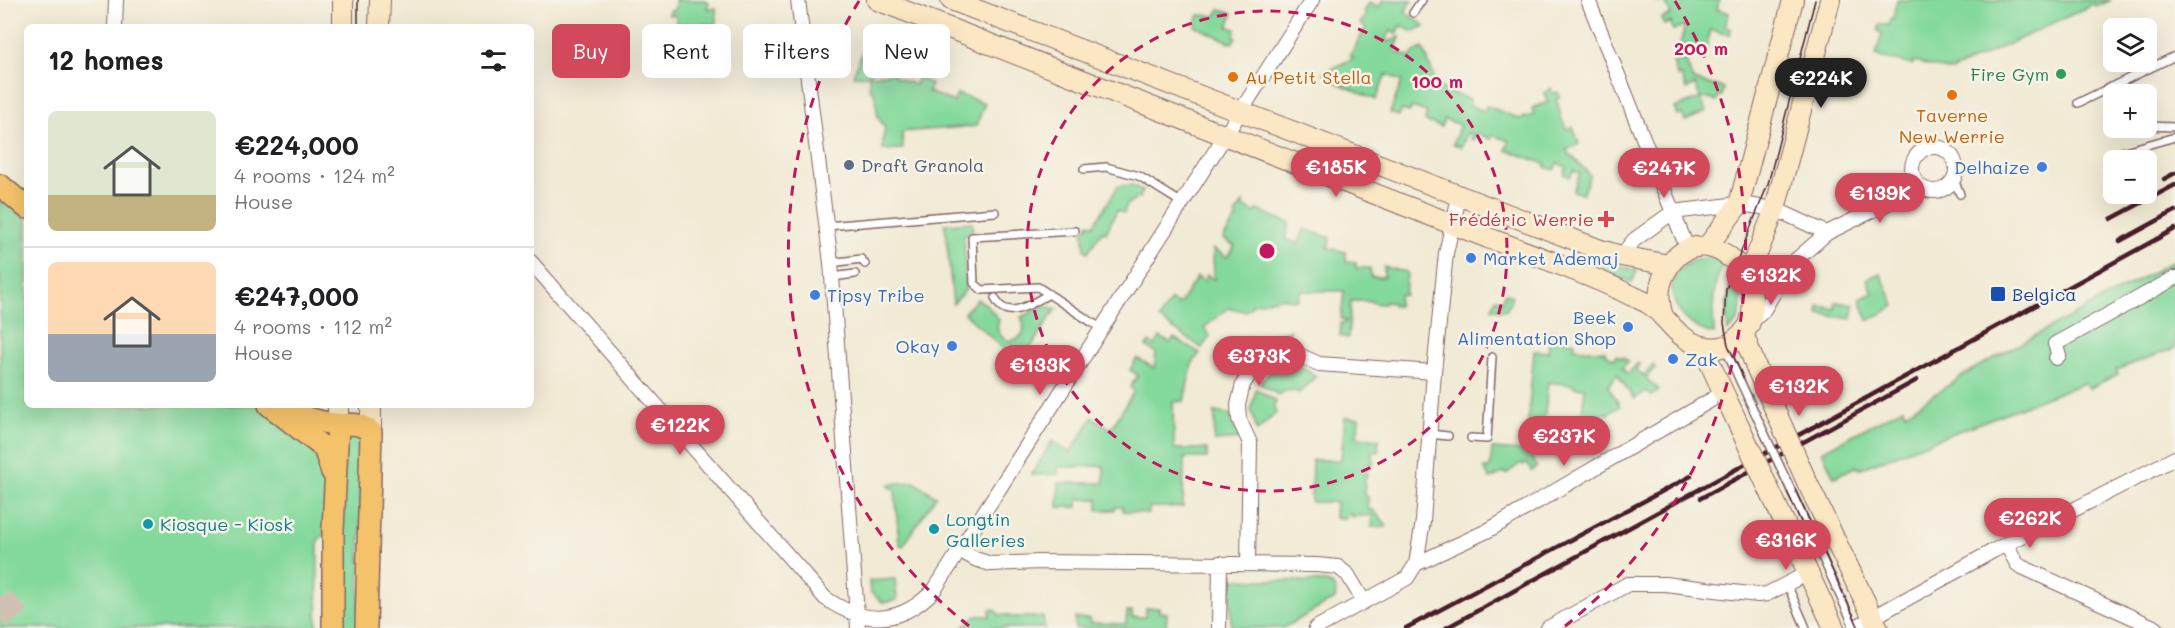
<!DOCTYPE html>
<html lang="en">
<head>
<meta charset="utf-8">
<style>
	:root { --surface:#fff; --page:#f6f6f6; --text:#202124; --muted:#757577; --line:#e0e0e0; --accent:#d1495b }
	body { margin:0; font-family:Mali,sans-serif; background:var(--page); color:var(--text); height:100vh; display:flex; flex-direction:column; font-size:22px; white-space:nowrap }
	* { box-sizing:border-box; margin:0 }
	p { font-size:20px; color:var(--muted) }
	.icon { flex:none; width:33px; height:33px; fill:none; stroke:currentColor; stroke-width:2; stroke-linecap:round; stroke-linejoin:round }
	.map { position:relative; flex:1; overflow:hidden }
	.sheet { position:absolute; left:24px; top:24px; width:510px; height:384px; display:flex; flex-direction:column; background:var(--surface); border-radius:9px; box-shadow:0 6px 24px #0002 }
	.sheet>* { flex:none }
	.banner { position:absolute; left:552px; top:24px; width:570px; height:54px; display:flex; gap:12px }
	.controls { position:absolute; left:2103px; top:18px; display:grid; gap:12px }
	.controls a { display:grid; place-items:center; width:54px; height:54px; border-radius:9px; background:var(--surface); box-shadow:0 6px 24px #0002; font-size:30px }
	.price { position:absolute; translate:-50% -51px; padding:0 14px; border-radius:21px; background:var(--accent); color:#fff; font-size:20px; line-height:39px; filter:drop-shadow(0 2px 3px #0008) }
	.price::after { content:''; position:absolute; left:50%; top:36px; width:18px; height:14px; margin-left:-9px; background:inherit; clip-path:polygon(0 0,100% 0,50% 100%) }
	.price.selected { background:#222; color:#fff }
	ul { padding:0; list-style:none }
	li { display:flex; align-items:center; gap:18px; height:150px; padding:0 24px }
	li+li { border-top:2px solid var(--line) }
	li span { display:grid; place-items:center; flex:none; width:168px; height:120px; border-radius:9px; color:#555 }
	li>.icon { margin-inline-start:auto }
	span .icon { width:72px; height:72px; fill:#fffc; stroke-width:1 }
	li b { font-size:26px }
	h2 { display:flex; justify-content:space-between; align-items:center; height:72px; padding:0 24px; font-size:26px }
	.pill { padding:0 21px; border-radius:9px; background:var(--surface); box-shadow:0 6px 24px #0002; font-size:21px; line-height:54px }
	.pill.selected { background:var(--accent); color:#fff }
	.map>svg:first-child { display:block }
</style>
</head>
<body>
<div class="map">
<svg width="2175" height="628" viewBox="0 0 2175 628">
	<rect width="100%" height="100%" fill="#f7f3e8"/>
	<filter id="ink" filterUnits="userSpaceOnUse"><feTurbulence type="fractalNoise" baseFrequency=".0167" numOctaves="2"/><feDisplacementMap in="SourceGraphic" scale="12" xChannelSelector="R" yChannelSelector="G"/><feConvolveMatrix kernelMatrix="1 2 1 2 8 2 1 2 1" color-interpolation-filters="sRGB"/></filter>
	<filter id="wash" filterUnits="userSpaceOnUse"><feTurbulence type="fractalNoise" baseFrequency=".008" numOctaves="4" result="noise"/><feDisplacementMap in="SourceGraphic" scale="24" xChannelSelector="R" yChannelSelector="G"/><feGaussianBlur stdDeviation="1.35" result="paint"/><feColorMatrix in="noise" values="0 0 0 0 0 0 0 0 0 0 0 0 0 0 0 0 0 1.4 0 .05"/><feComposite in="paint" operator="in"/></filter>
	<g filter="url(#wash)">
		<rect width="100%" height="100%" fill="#f1ead4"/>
		<path fill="#84d99c" stroke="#677c64" stroke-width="1.5" d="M675,0H705L709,3L707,9L716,8L717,23L676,25V15H669V10H675Z
			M1383,0H1413L1405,11L1425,26L1412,32L1402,25L1396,34L1391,31L1385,40L1388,42L1400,37L1395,51L1411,57L1414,52L1423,48L1438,87L1470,100L1469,105L1484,111L1487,106L1520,119L1534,115L1532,108L1548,102L1544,93L1551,88L1553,94L1558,92L1560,97L1556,99C1560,109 1561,123 1567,129L1573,127L1579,144L1566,150L1590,175L1582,194L1573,191L1580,173L1573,170L1570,177L1564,174L1567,167L1557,163L1554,170L1545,167L1546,164L1506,150L1509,141L1493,135L1491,139L1476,133L1473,140L1471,139L1473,135L1467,133L1461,147L1453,144L1460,125L1444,119L1441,127L1425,121L1427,112L1412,107L1409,112L1402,110L1399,116L1390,113L1402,81L1386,74L1376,100L1335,82L1336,78L1323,73L1354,58L1350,55L1366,28L1360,24L1366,14L1364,12L1370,2L1378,8Z
			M1655,0H1719L1717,9L1729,13L1725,26L1731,28L1730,35L1711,30L1705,51L1680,44L1685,26L1673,30L1671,22L1664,25L1661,19L1671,15L1665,1L1657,3Z
			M1897,0H2111L2096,7L2094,4L1951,71L1914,62L1912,65L1876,56L1882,33L1878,31L1880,24L1889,25L1891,18L1893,19Z
			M1219,10L1233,13L1228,27L1236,29L1234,37L1236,38L1232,43L1195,26L1199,15L1216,16Z
			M861,54L875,62L870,75L894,73L895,77L915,85L918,77L931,84L928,92L954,102L957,94L985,103L976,126L902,132L903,149L883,150V139L885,128L878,117L874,91L870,90L869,75L853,76Z
			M1685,59L1693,80L1724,88L1722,96H1719L1717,101L1700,97L1695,85L1686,89L1682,76L1678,77L1673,63Z
			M1701,98L1706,112L1685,121L1682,114L1678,115L1675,108Z
			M1132,185L1143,191L1139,198L1136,197L1133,202L1131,201L1126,206L1124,213L1117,210L1106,233L1102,231L1088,252L1085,250L1083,229L1087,228L1089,223L1094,225L1118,186Z
			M0,197L27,220V405H264L308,439L325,476L324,535L318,540L317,628H0Z
			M1243,203V206L1255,213L1257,210L1290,223L1285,240L1299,243L1304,229L1331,238L1328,248L1346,252V262L1356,263V268H1370L1371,277H1384V267L1407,272L1405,295H1399L1398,306H1393V303L1385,302L1384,304L1373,303V301H1351L1348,338L1340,336L1341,323H1345L1346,320L1341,319L1344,291H1300L1298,300L1284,299L1283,297L1252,304V306L1245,311L1228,308L1204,328L1210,336L1202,348L1159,319L1171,300L1179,305L1197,277L1204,281L1207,275L1214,279L1213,249L1227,257L1235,246L1223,239L1237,217L1235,215Z
			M972,222L973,230L964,235L966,289L953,304L945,224Z
			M1706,258L1716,259L1723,263C1712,286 1712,309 1714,334C1668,324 1652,265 1706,258Z
			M1603,260L1637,271L1632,282L1599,270Z
			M2175,260V348L2116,370L2118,374L2088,389L2084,383L1859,469L1857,466L1834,477L1822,451L1903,408L1906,413L1972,370Z
			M1880,273L1895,306L1868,321L1860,299L1873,293L1867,279Z
			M1733,274C1744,290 1745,319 1728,331C1725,311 1726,293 1733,274Z
			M1505,293L1512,296L1507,310L1492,309L1496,298L1502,301Z
			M977,299L986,304L999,320C995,330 999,338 1010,341L1019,338L1024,331L1023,321L1021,317L1044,306L1058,309L1055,310L1022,361L1007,352L964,313Z
			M1836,302L1854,305L1852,319L1818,314L1819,306L1835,309Z
			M1290,330L1286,348L1271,351L1266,336Z
			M1550,331L1565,332L1564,340L1575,342L1574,348L1605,351V353L1614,359L1616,355L1621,358L1622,357L1628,361L1622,368L1628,374L1638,363L1640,365L1636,370L1643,376L1653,365L1655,368L1646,378L1659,390L1651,396L1647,391L1634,399L1617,374L1608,386L1620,406L1608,414L1606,412L1595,419L1599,426L1593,429L1587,420L1582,423L1581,422L1585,388L1574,387V385L1548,382L1542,444L1529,452L1537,467L1531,471L1527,463L1523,465L1521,463L1506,474L1505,472L1490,479L1484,468H1490L1492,449L1525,451L1534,351L1548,352Z
			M1160,337L1170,343L1174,338L1200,353L1192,364L1184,401L1173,402L1174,449H1207V458H1184L1183,507H1149V514L1123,511V507H1115V510H1098V499H1078V507H1058L1059,483H1104V466L1058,467V474L1031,475L1052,441L1070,453L1093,417L1111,429L1134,391L1130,387L1138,375L1130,370L1137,358L1154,368L1156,353L1146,346L1149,342L1155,346Z
			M1251,342L1259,357L1249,365L1236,355Z
			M1285,366L1301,367L1316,376L1299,393C1291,390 1286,389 1279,395L1259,383L1271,372Z
			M1256,389L1276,401L1274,407L1276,413L1257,431L1251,409Z
			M1215,412L1232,415L1234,427L1241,439L1214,441Z
			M1345,417L1359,418L1357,437L1379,439L1378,452L1372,451L1373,464H1368L1367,476H1365L1364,495L1368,496L1367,509L1373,510L1386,524V527H1372V515L1351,517V514H1348L1346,518H1335L1336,502H1311L1312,460H1341Z
			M353,437L357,438L362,442L359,628H340L344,445L347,439Z
			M914,482L936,496L903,546L899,544L895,488H890L889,484Z
			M895,579L897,600L884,603L870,592L869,581Z
			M1231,579L1326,582L1333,586L1336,593L1335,599L1283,628H1231Z
			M1146,608H1159V612L1167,613L1166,628H1075V618L1090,619L1091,623L1126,624L1127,611H1132V617H1145Z
			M990,609H994L1000,615H1009V617H1043L1045,628H962L976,616H990Z"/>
	</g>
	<g filter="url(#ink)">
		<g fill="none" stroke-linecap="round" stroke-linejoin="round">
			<path stroke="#d0c1b2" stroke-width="26" stroke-dasharray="26 13" stroke-linecap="butt" d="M0,599L26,628"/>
			<g stroke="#846666" stroke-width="10">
				<path id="lane" d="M1413,13L1422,0
					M2117,85L2122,94
					M2078,103L2175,56
					M2146,126L2175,127
					M2118,153L2175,137
					M1084,169L1106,167L1139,176L1182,203
					M1954,180L1960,194
					M826,226L995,212
					M1075,231L972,237L974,283L982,290L1038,287L1102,329
					M831,263L861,259L865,264
					M832,277L855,274
					M995,298C1006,323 1032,303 1049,294
					M1726,349L1740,381
					M1429,434L1448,436
					M1471,438L1487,439L1492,357
					M1791,490L1855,628
					M1787,584L1806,628"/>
			</g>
			<g stroke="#846666" stroke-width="16">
				<path id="street" d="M798,0L831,263L858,628
					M1588,0L1688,250
					M115,27L116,0
					M1912 169a22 22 0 1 1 44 0a22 22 0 1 1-44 0Z
					M1621,256L1634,240L1673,212L1739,204L1775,209L1827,233
					M531,262L825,598C865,626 901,625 935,589L1312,0
					M1750,323L1763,311L1790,265L1827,233L1920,187
					M2056,358L2059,355L2055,344L2175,278
					M2006,544L2017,564L2022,567L2156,628
					M959,550L975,559L991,564L1040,562L1317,565L1338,567L1348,575L1364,602
					M1248,564L1250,443L1239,419L1238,405L1243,384L1253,370L1271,358L1283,355L1301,356L1319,364L1434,372
					M1416,564L1423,521L1434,372L1446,253L1459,197
					M1219,628L1220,563
					M1316,628L1407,578L1416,564L1487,531L1723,393
					M1548,628L1628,584H1665L1758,595L1767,594L1808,573
					M1854,628L1993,551L2175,458"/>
			</g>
			<g stroke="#846666" stroke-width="22">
				<path id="secondary" d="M877,0L1488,238C1532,254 1577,270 1620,290C1629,295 1640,299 1649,304C1663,313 1671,329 1685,338C1697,347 1721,352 1732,342C1739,336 1748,330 1750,322C1767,266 1695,213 1665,273C1657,288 1659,302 1663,317
					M951,0L1598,249L1621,256L1669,265
					M343,27V0
					M379,27L380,0
					M1707,247L1739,204L1793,0
					M1746,275L1757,254L1775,209L1830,0
					M1743,333L1756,367
					M1702,346L1726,398
					M338,424V405
					M371,432V405
					M1807,482L1878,628
					M1773,498L1834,628"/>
			</g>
			<g stroke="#846666" stroke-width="24">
				<path id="primary" d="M0,185L27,208
					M269,405L324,448L332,472
					M284,405C300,417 315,421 334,424C352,426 355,420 371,432L366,628
					M333,628V530L338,424"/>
			</g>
			<use href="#lane" stroke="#fff" stroke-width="7"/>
			<use href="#street" stroke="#fff" stroke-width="14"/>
			<use href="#secondary" stroke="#fbe7c3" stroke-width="20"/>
			<use href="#primary" stroke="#f4c26a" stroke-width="21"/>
			<path stroke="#4a1f2b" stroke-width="1.5" d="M1815,0L1768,184L1726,289L1724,323L1728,345L1859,628
				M358,27V0
				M1758,429L1801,522"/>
			<path stroke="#4a1f2b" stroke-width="4.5" d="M2164,179L2175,173
				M2111,219L2175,185
				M2120,241L2175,211
				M1701,498L1917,380
				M1406,628L1691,476
				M1446,628L2175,229"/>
			<g stroke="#846666" stroke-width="10" stroke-linecap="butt">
				<path id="lane-bridge" d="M1740,381L1791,490"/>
			</g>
			<g stroke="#846666" stroke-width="22" stroke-linecap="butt">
				<path id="secondary-bridge" d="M1756,367L1807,482
					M1726,398L1773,498"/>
			</g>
			<use href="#lane-bridge" stroke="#fff" stroke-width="7"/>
			<use href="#secondary-bridge" stroke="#fbe7c3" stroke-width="20"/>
		</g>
	</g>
	<g fill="none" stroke="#c2185b" stroke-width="3" stroke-dasharray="10 8">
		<circle cx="1267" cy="251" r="240"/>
		<path d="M969 626A479 479 0 0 1 859 1M1675 1A479 479 0 0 1 1565 626"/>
	</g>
	<circle fill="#2e9e5b" stroke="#f7f3e8" stroke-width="2" cx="2061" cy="74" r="6"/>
	<g fill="#e8710a" stroke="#f7f3e8" stroke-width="2">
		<circle cx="1233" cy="77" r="6"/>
		<circle cx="1952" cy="95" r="6"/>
	</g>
	<circle fill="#5c6f8a" stroke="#f7f3e8" stroke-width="2" cx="849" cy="165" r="6"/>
	<g fill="#3f7fe0" stroke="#f7f3e8" stroke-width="2">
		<circle cx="2042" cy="167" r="6"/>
		<circle cx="1471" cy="258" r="6"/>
		<circle cx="815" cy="295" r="6"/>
		<circle cx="1628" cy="327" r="6"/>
		<circle cx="952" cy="346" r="6"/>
		<circle cx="1673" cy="359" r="6"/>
	</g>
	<path fill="#e0444e" stroke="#f7f3e8" stroke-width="2" d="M1603 210h6v6h6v6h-6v6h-6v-6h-6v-6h6z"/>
	<rect fill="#1a4fb4" stroke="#f7f3e8" stroke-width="2" x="1990" y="286" width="16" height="16" rx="3"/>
	<g fill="#0f9aa8" stroke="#f7f3e8" stroke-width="2">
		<circle cx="148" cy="524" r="6"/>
		<circle cx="934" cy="529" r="6"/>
	</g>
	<g text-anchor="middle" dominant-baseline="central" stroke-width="5" stroke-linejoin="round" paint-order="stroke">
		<g font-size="18" fill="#27864d" stroke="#f7f3e8" text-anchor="end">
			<text x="2049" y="74">Fire Gym</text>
		</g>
		<g font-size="18" fill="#c56008" stroke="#f7f3e8" text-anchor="start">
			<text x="1245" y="77">Au Petit Stella</text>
			<text x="1952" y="115" text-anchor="middle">Taverne<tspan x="1952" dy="21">New Werrie</tspan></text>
		</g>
		<g font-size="18" fill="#4e5e75" stroke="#f7f3e8" text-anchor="start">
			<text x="861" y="165">Draft Granola</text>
		</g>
		<g font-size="18" fill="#366cbe" stroke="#f7f3e8" text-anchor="end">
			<text x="2030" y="167">Delhaize</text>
			<text x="1483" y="258" text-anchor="start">Market Ademaj</text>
			<text x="827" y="295" text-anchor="start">Tipsy Tribe</text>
			<text x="1616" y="317">Beek<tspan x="1616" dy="21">Alimentation Shop</tspan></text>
			<text x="940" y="346">Okay</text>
			<text x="1685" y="359" text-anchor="start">Zak</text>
		</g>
		<g font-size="18" fill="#be3a42" stroke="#f7f3e8" text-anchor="end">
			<text x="1594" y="219">Frédéric Werrie</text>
		</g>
		<g font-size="18" fill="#164399" stroke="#f7f3e8" text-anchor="start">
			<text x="2012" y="294">Belgica</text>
		</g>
		<g font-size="18" fill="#0d838f" stroke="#f7f3e8" text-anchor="start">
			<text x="946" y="519">Longtin<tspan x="946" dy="21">Galleries</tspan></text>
			<text x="160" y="524">Kiosque - Kiosk</text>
		</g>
	</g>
	<circle cx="1267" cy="251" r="9" fill="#c2185b" stroke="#f7f3e8" stroke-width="3"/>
	<g font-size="18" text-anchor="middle" font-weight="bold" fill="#c2185b" stroke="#f7f3e8" stroke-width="5" stroke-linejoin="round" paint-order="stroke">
		<text x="1701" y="55">200 m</text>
		<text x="1437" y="88">100 m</text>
	</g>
</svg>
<div class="controls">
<a><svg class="icon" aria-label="layers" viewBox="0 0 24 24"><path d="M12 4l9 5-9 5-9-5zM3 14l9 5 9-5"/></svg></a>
<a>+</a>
<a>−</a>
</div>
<b class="price selected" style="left:1821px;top:109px">€224K</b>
<b class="price" style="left:1336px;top:198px">€185K</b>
<b class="price" style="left:1664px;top:199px">€247K</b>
<b class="price" style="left:1880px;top:224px">€139K</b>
<b class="price" style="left:1771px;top:306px">€132K</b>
<b class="price" style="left:1259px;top:387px">€373K</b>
<b class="price" style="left:1040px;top:396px">€133K</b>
<b class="price" style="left:1799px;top:417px">€132K</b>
<b class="price" style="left:680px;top:456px">€122K</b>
<b class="price" style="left:1564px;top:467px">€237K</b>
<b class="price" style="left:2030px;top:549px">€262K</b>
<b class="price" style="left:1786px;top:571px">€316K</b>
<div class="banner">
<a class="pill selected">Buy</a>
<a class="pill">Rent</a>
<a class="pill">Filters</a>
<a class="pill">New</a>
</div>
<section class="sheet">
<h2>12 homes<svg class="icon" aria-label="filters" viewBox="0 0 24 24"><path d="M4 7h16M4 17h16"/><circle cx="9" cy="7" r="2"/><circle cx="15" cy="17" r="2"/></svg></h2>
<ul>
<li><span style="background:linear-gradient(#dfe7d0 70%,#c2b280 0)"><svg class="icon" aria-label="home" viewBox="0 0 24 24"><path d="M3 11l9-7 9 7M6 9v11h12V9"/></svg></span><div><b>€224,000</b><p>4 rooms · 124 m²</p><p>House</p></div></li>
<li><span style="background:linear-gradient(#ffd9b3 60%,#9aa5b1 0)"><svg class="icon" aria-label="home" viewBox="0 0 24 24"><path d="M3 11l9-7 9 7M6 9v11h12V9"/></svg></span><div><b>€247,000</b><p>4 rooms · 112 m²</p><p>House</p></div></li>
</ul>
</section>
</div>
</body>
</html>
